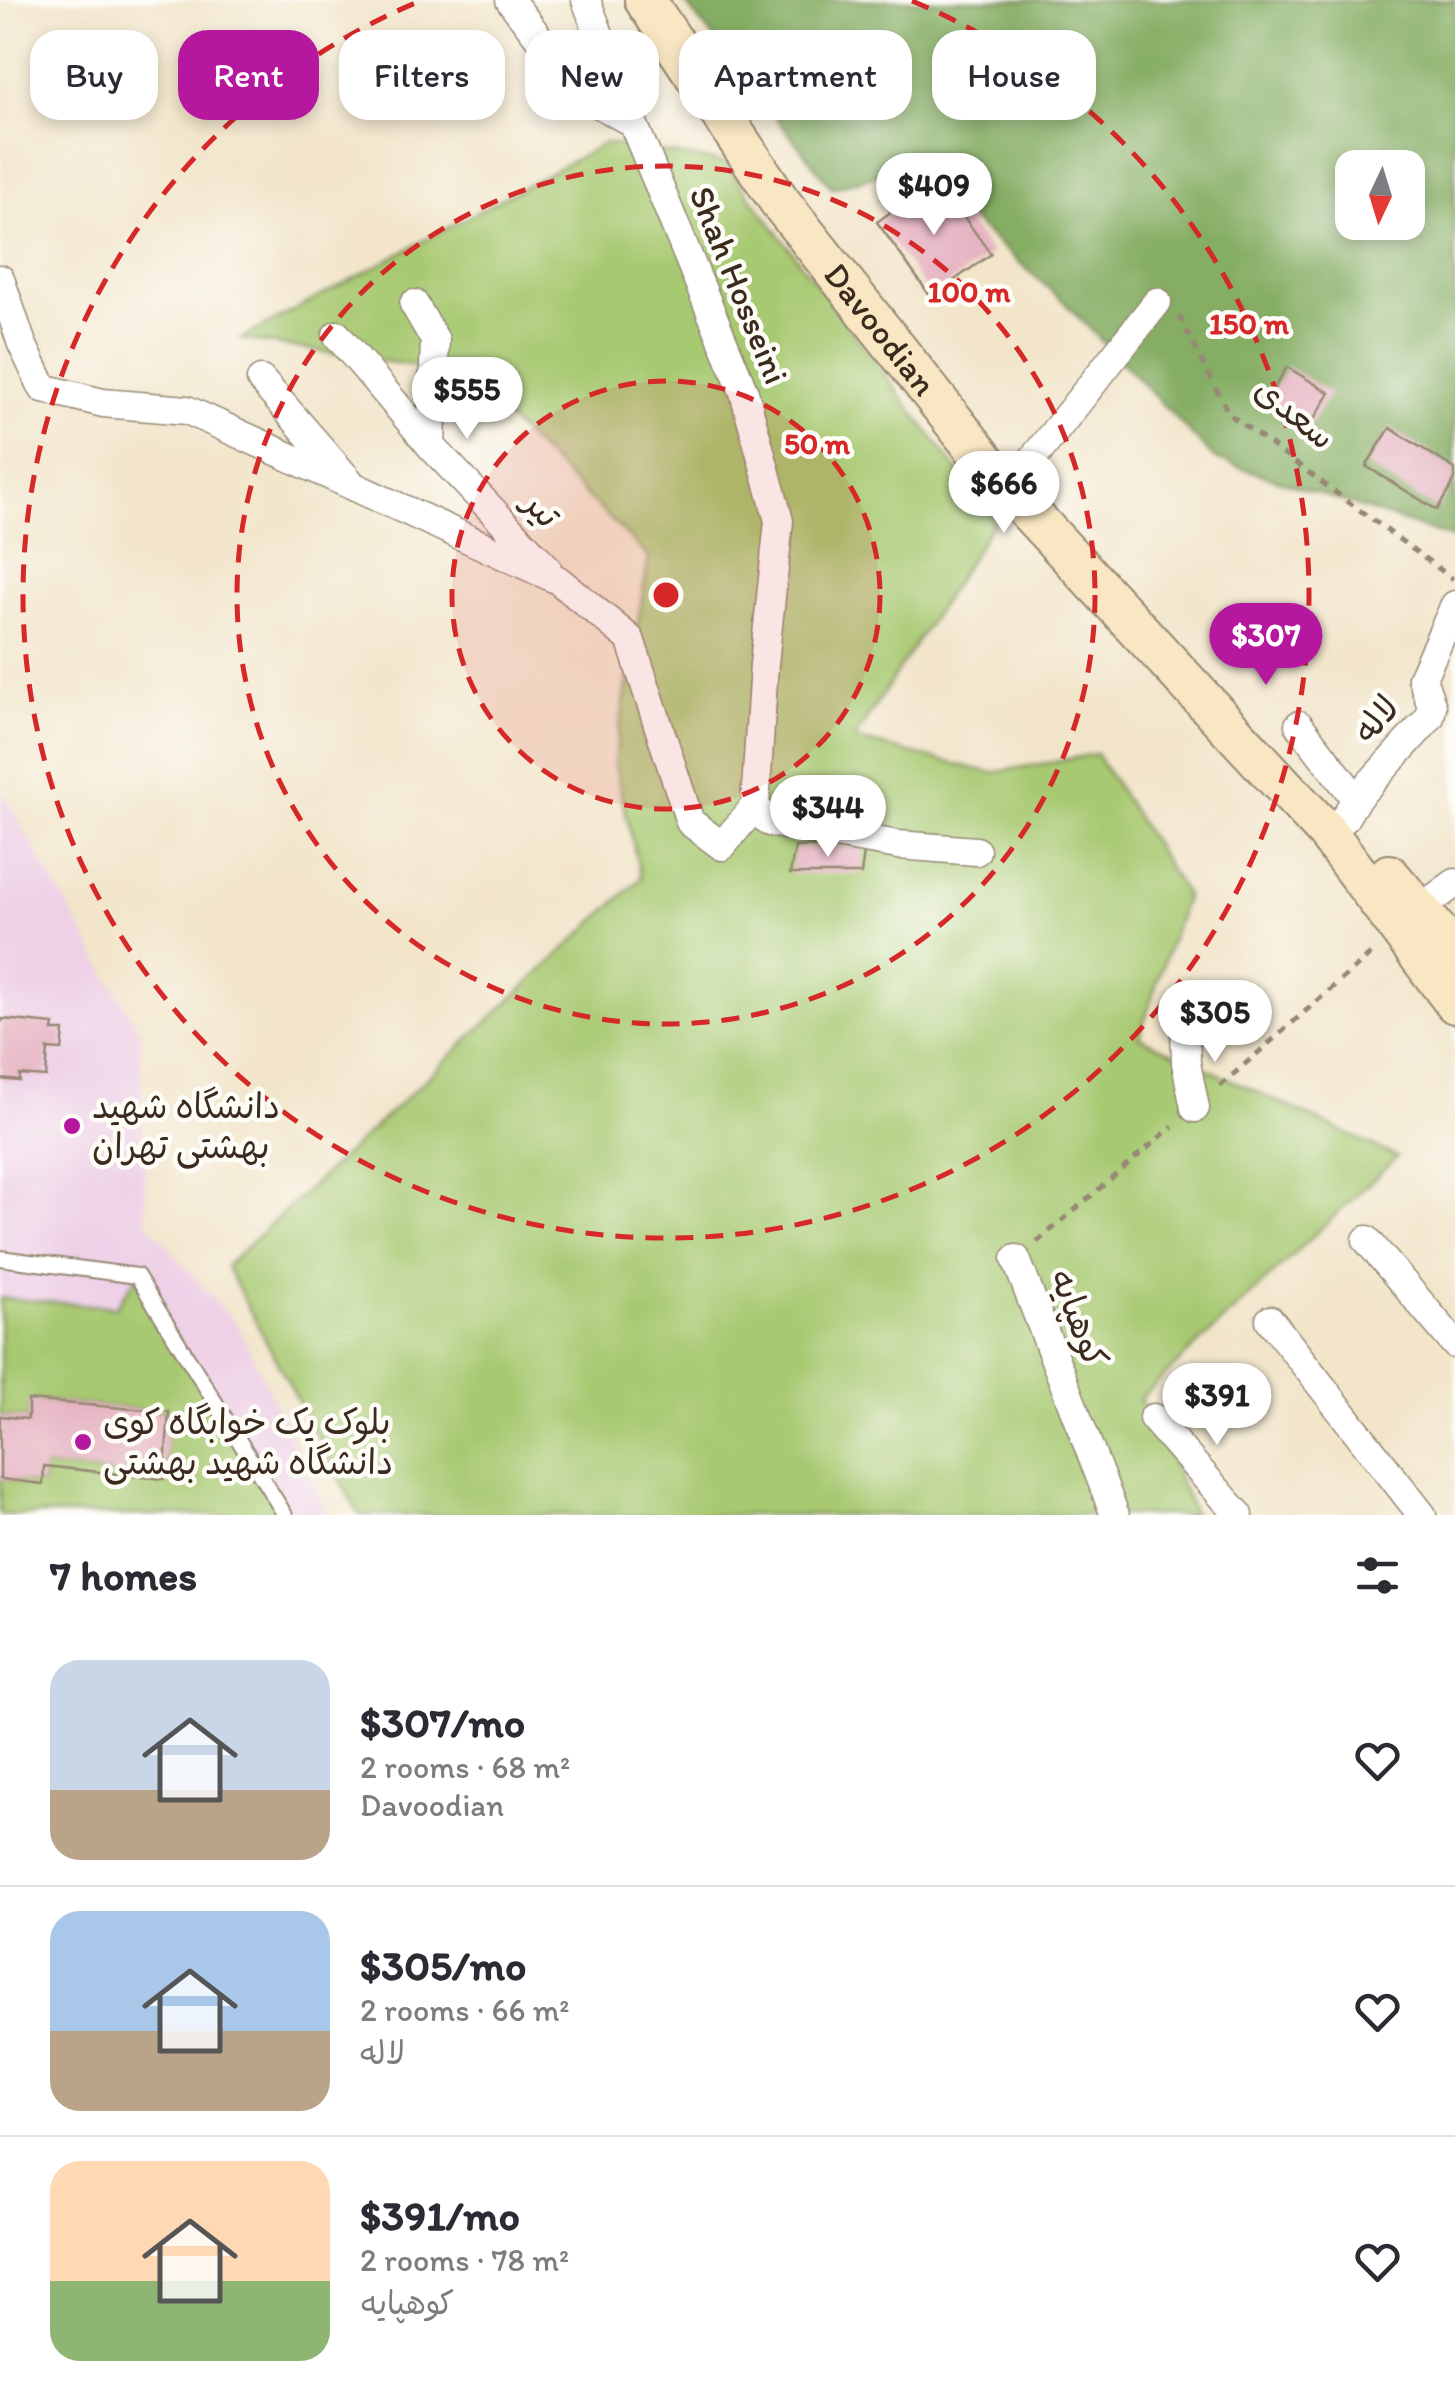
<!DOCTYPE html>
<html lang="en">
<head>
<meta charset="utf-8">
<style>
	:root { --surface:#fff; --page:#f7f7f7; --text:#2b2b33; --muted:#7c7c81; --line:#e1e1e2; --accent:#b5179e }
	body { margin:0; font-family:Itim,"Playpen Sans Arabic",sans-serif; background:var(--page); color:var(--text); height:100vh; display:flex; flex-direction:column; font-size:38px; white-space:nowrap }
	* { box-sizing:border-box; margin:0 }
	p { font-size:32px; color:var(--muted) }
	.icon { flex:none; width:55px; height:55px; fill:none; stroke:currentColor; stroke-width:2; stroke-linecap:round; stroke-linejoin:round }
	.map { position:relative; height:1515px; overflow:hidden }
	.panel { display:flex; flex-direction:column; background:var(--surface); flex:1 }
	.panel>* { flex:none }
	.guide { position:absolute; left:30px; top:30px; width:1395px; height:90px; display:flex; gap:20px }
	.needle { width:65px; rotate:184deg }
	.controls { position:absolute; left:1335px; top:150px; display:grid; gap:20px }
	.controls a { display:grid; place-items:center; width:90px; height:90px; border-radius:20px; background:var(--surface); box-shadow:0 5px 15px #0003; font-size:50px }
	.price { position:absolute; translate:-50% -85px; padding:0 22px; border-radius:35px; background:#fff; color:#222; font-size:32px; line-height:65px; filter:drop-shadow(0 2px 5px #0008) }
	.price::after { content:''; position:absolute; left:50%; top:60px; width:30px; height:22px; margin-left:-15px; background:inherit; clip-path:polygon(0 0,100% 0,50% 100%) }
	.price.selected { background:var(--accent); color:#fff }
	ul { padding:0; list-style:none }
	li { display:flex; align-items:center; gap:30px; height:250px; padding:0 50px }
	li+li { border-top:2px solid var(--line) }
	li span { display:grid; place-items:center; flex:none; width:280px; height:200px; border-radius:30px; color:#555 }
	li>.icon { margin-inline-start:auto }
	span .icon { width:120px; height:120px; fill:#fffc; stroke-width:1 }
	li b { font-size:42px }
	h2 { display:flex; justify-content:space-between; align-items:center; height:120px; padding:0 50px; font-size:42px }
	.pill { padding:0 35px; border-radius:30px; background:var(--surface); box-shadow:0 5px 15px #0003; font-size:35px; line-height:90px }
	.pill.selected { background:var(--accent); color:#fff }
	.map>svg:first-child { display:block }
</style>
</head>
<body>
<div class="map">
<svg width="1455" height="1515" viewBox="0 0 1455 1515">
	<rect width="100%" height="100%" fill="#fdfcf7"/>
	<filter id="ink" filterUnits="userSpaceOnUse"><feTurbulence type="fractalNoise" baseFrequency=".01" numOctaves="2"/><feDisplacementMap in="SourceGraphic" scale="20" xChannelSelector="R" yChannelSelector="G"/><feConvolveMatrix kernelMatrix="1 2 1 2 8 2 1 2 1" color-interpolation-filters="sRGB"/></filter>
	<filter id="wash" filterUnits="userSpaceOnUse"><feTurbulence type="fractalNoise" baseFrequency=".0048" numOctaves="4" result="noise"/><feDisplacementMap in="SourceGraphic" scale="40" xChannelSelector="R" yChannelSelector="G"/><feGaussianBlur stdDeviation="2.25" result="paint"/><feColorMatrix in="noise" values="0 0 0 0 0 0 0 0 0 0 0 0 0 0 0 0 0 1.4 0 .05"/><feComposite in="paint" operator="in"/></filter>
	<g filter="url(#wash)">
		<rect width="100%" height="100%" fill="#f2e5ca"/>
		<path fill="#eed0e7" d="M0,788L140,1032L146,1221L239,1328L328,1515H0Z"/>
		<path fill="#a7c971" stroke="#717a48" stroke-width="2.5" d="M605,143L725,163L995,520L854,739L992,773L1096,754L1186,895L1139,1037L1397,1157L1139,1400L1153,1418L1194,1515H359L226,1266L641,878L614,762L649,557L460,373L241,339Z
			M137,1276L285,1515H0V1479L43,1484L44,1466L163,1479L169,1412L29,1400L28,1419L0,1416V1298L116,1307Z"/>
		<path fill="#85ad63" stroke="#606c40" stroke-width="2.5" fill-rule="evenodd" d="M683,0H1455V539L1215,459L1063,301L910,166L832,188ZM1352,168H1408V222H1352Z"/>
		<g id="blocks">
			<path fill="#e6b4c3" d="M936,179L991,254L931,297L877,222Z
				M1287,367L1330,393L1308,429L1265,403Z
				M1390,428L1455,469V480L1437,510L1366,466Z
				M865,845L861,874H790L795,847Z
				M3,1019L54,1024L53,1031H64L62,1050L48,1049L46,1077L20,1075V1081L0,1079V1024Z
				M28,1400L169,1412L164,1479L44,1466L43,1484L0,1479V1416L28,1419Z"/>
		</g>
	</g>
	<g filter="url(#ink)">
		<use href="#blocks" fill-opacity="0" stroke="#968874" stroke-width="2.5"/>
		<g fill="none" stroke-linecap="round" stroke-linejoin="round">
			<g stroke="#968874" stroke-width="18">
				<path id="lane" d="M0,1258L137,1276L285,1515"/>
			</g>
			<g stroke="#968874" stroke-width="31">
				<path id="street" d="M510,0L582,94L633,123
					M0,279L22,344L43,388L103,403L187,410L558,580L630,639L690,822L722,846L755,806L764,664L779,521L744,392L633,123L586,0
					M414,304L435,340L431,446L547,568
					M337,335L431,446
					M261,380L349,481
					M1021,474L1157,302
					M1299,725L1356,799
					M755,806L769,822L898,845L976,851
					M1344,819L1356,799L1430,717L1432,707L1422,678L1455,605
					M1417,911L1455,883
					M1185,1028L1186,1063L1195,1108
					M1367,1240L1455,1344
					M1016,1259L1115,1515
					M1270,1320L1422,1515
					M1153,1418L1239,1515"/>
			</g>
			<g stroke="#968874" stroke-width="44">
				<g id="secondary">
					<path id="s1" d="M645,0L780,202L1004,485L1328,834L1455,1003"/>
					<path d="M1389,875L1455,952"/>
				</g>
			</g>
			<path stroke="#968874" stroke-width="5" stroke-dasharray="8 8" stroke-linecap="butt" d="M1179,316L1229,414L1453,579
				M1220,1086L1373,952
				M1037,1242L1173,1126"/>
			<use href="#lane" stroke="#fff" stroke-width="14"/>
			<use href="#street" stroke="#fff" stroke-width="28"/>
			<use href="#secondary" stroke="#f9e7c3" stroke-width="40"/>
		</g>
	</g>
	<circle cx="666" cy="595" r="214" fill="#d62828" fill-opacity=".12"/>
	<g fill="none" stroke="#d62828" stroke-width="5" stroke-dasharray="18 12">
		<circle cx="666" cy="595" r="214"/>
		<circle cx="666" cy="595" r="429"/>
		<path d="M912 1A643 643 0 1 1 420 1"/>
	</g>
	<g fill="#b5179e" stroke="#fdfcf7" stroke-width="4">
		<circle cx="72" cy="1126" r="10"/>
		<circle cx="83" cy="1442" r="10"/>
	</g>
	<g text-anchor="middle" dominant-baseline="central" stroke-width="9" stroke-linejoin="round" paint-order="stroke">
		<g font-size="35" fill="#3b2a1e" stroke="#fdfcf7">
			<text transform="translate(739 285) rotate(68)">Shah Hosseini</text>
			<text stroke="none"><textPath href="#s1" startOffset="405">Davoodian</textPath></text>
			<text transform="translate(1295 413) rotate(39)">سعدی</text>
			<text transform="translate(542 509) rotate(47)">تیر</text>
			<text transform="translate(1376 719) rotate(-50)">لاله</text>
			<text transform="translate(1079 1318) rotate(69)">کوهپایه</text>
		</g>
		<g font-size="35" fill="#3b2a1e" stroke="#fdfcf7" text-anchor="start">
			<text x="92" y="1106">دانشگاه شهید<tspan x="92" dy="40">بهشتی تهران</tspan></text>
			<text x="103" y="1422">بلوک یک خوابگاه کوی<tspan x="103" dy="40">دانشگاه شهید بهشتی</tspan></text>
		</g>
	</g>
	<circle cx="666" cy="595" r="15" fill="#d62828" stroke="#fdfcf7" stroke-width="5"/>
	<g font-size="30" text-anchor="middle" font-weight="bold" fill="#d62828" stroke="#fdfcf7" stroke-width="9" stroke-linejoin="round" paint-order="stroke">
		<text x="969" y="302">100 m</text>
		<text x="1249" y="334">150 m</text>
		<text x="817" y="454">50 m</text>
	</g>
</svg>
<div class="controls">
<a><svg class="needle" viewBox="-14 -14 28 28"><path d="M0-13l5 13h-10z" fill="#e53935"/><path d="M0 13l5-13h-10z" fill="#7c7c81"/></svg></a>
</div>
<b class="price" style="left:934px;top:238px">$409</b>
<b class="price" style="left:467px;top:442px">$555</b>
<b class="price" style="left:1004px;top:536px">$666</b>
<b class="price selected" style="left:1266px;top:688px">$307</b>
<b class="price" style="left:828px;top:860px">$344</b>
<b class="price" style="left:1215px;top:1065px">$305</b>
<b class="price" style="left:1217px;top:1448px">$391</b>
<div class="guide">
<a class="pill">Buy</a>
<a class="pill selected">Rent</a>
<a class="pill">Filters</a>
<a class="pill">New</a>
<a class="pill">Apartment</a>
<a class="pill">House</a>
</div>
</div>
<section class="panel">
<h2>7 homes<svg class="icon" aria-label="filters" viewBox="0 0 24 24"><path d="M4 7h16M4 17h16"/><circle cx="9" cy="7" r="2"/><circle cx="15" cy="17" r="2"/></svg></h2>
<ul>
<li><span style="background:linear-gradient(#c9d6e8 65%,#b9a48a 0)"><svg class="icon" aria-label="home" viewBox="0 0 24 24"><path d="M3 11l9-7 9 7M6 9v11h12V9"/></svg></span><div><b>$307/mo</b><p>2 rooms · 68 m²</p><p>Davoodian</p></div><svg class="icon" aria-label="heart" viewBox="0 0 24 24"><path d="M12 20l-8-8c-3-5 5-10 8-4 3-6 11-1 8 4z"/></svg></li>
<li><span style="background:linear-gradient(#a9c7e8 60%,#b9a48a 0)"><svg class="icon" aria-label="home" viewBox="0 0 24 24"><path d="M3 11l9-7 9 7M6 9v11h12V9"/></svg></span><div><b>$305/mo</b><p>2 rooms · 66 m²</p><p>لاله</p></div><svg class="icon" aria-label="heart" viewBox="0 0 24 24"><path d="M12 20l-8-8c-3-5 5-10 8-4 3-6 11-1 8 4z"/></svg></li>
<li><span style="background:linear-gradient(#ffd9b3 60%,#8fb573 0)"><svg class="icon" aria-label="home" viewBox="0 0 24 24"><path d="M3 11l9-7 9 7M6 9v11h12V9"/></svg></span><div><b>$391/mo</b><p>2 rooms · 78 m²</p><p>کوهپایه</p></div><svg class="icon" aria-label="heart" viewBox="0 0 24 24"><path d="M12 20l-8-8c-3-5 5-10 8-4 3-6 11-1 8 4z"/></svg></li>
</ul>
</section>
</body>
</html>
